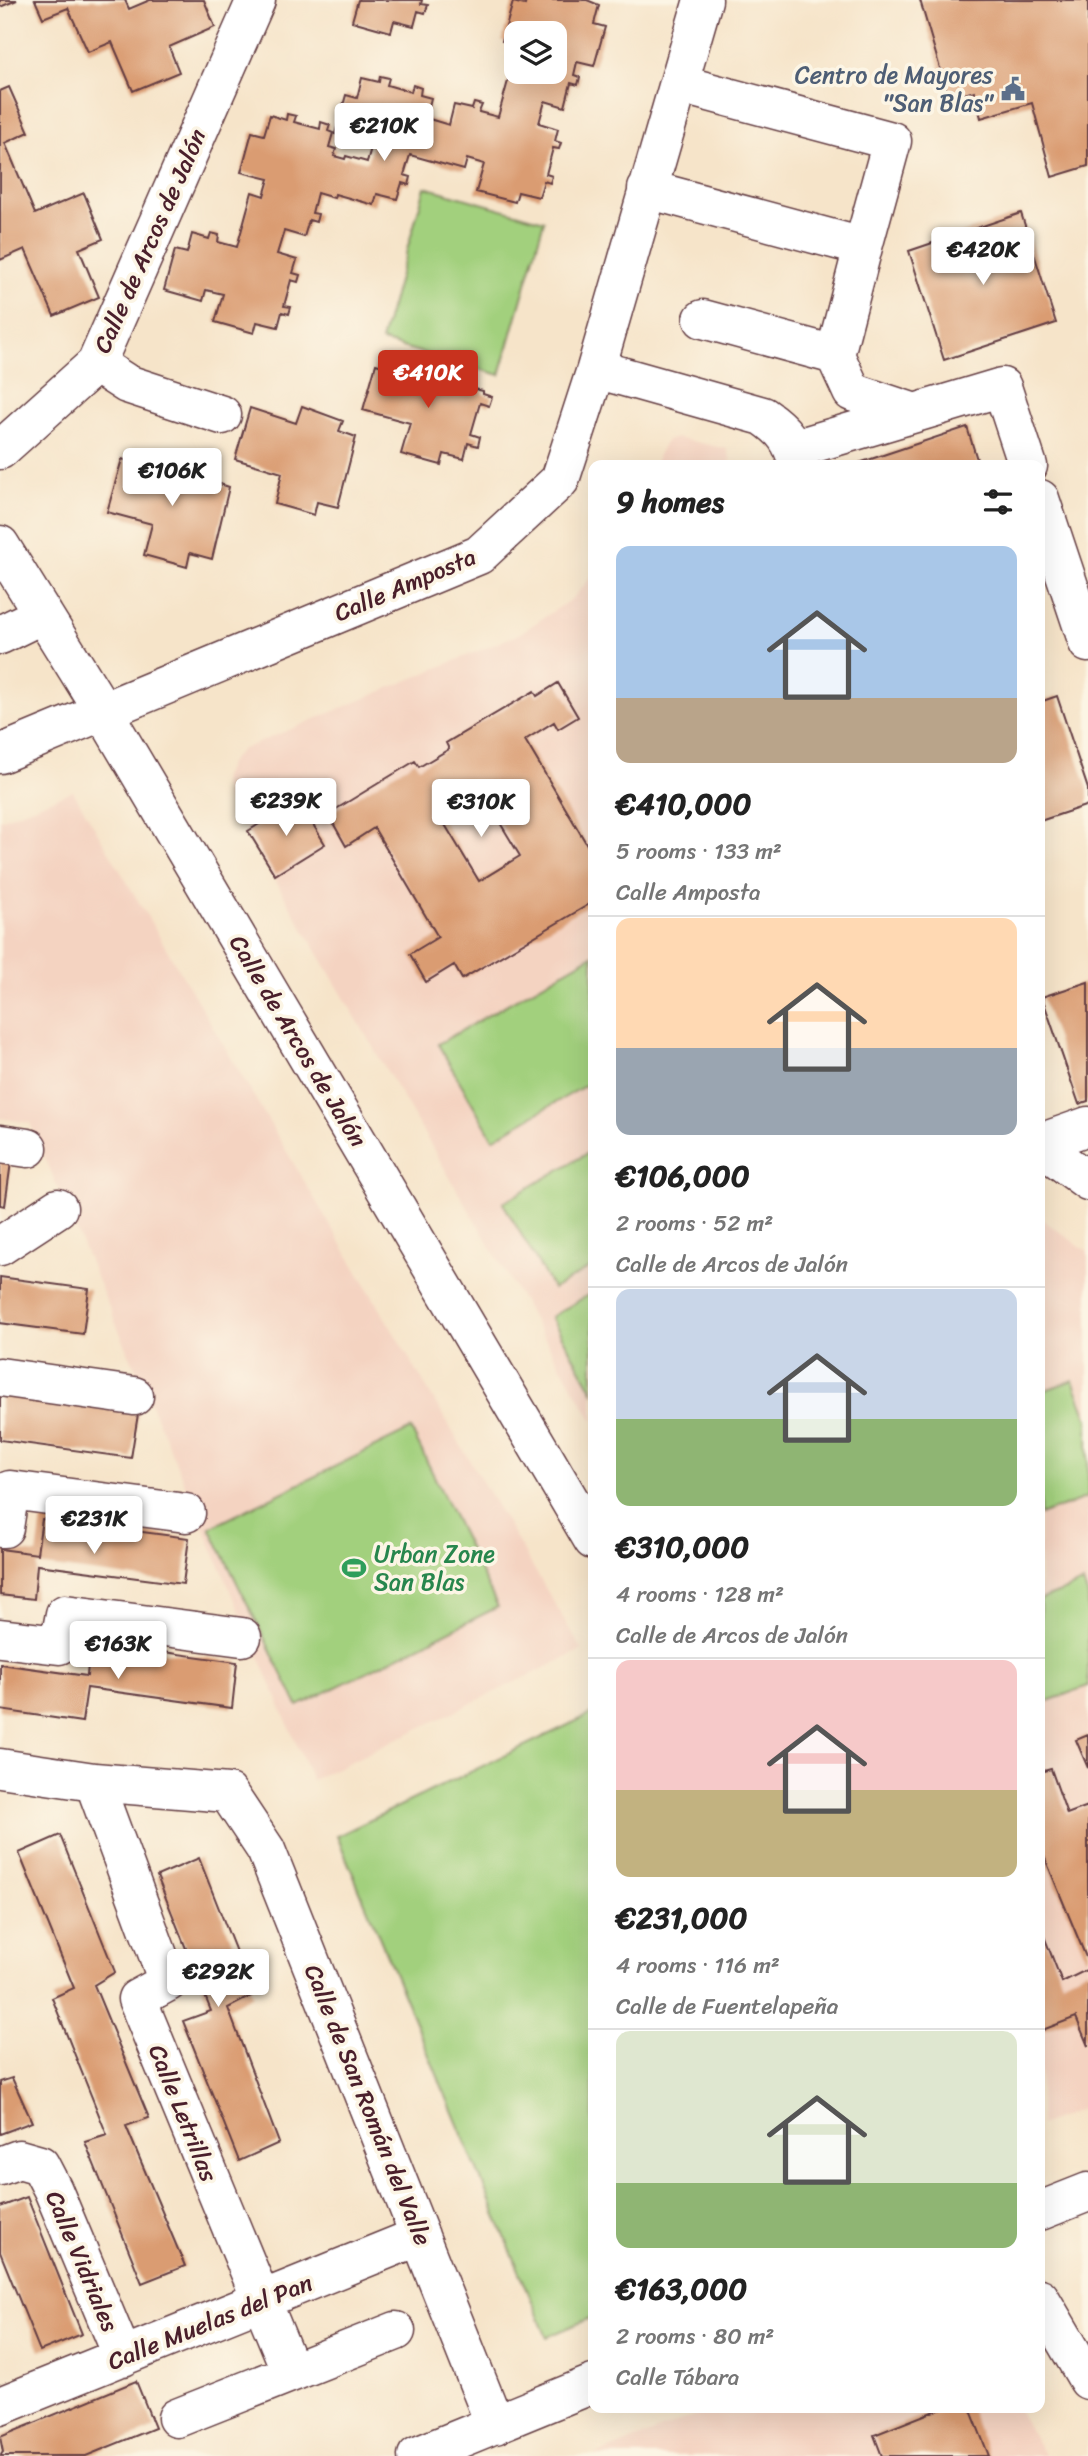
<!DOCTYPE html>
<html lang="en">
<head>
<meta charset="utf-8">
<style>
	:root { --surface:#fff; --page:#f2f2f2; --text:#222; --muted:#767676; --line:#e0e0e0; --accent:#c8321e }
	body { margin:0; font-family:Sriracha,sans-serif; background:var(--page); color:var(--text); height:100vh; display:flex; flex-direction:column; font-size:26px; white-space:nowrap }
	* { box-sizing:border-box; margin:0 }
	p { font-size:23px; color:var(--muted) }
	.icon { flex:none; width:38px; height:38px; fill:none; stroke:currentColor; stroke-width:2; stroke-linecap:round; stroke-linejoin:round }
	.map { position:relative; flex:1; overflow:hidden }
	.panel { position:absolute; left:588px; top:460px; width:457px; height:1953px; display:flex; flex-direction:column; background:var(--surface); border-radius:14px; box-shadow:0 7px 28px #0002 }
	.panel>* { flex:none }
	.controls { position:absolute; left:504px; top:21px; display:grid; gap:14px }
	.controls a { display:grid; place-items:center; width:63px; height:63px; border-radius:14px; background:var(--surface); box-shadow:0 7px 28px #0002; font-size:35px }
	.price { position:absolute; translate:-50% -60px; padding:0 16px; border-radius:7px; background:#fff; color:#222; font-size:23px; line-height:46px; filter:drop-shadow(0 2px 4px #0008) }
	.price::after { content:''; position:absolute; left:50%; top:42px; width:21px; height:16px; margin-left:-10px; background:inherit; clip-path:polygon(0 0,100% 0,50% 100%) }
	.price.selected { background:var(--accent); color:#fff }
	ul { padding:0; list-style:none }
	li { display:grid; align-content:center; gap:14px; height:371px; padding:0 28px }
	li+li { border-top:2px solid var(--line) }
	li span { display:grid; place-items:center; height:217px; border-radius:14px; color:#555 }
	li>.icon { margin-inline-start:auto }
	span .icon { width:126px; height:126px; fill:#fffc; stroke-width:1 }
	li b { font-size:30px }
	h2 { display:flex; justify-content:space-between; align-items:center; height:84px; padding:0 28px; font-size:30px }
	.map>svg:first-child { display:block }
</style>
</head>
<body>
<div class="map">
<svg width="1088" height="2456" viewBox="0 0 1088 2456">
	<rect width="100%" height="100%" fill="#fcf5e5"/>
	<filter id="ink" filterUnits="userSpaceOnUse"><feTurbulence type="fractalNoise" baseFrequency=".0143" numOctaves="2"/><feDisplacementMap in="SourceGraphic" scale="14" xChannelSelector="R" yChannelSelector="G"/><feConvolveMatrix kernelMatrix="1 2 1 2 8 2 1 2 1" color-interpolation-filters="sRGB"/></filter>
	<filter id="wash" filterUnits="userSpaceOnUse"><feTurbulence type="fractalNoise" baseFrequency=".00686" numOctaves="4" result="noise"/><feDisplacementMap in="SourceGraphic" scale="28" xChannelSelector="R" yChannelSelector="G"/><feGaussianBlur stdDeviation="1.57" result="paint"/><feColorMatrix in="noise" values="0 0 0 0 0 0 0 0 0 0 0 0 0 0 0 0 0 1.4 0 .05"/><feComposite in="paint" operator="in"/></filter>
	<g filter="url(#wash)">
		<rect width="100%" height="100%" fill="#f6e4c9"/>
		<path fill="#f4d3c1" d="M677,438L727,449L732,465H654L659,453L667,440Z
			M593,575V1421L226,797L222,780L229,763L241,750L519,634L573,598Z
			M73,791L582,1650L312,1780L30,1123L0,1118V820Z
			M1040,1218L1088,1252V2106L1040,2126Z
			M713,2408H1017L1045,2456H594Z"/>
		<path fill="#a2d07d" stroke="#767854" stroke-width="2" d="M425,187L544,221L500,375L381,341Z
			M593,955V1081L493,1139L438,1044Z
			M593,1150V1266L553,1289L503,1203Z
			M593,1292V1391L551,1317Z
			M1073,1380L1088,1420V1497L1040,1515V1392Z
			M411,1429L498,1607L298,1706L210,1528Z
			M1083,1583L1088,1596V1686L1040,1704V1600Z
			M593,1713V2317L547,2337L337,1836Z"/>
		<g id="blocks">
			<path fill="#da9c72" fill-rule="evenodd" d="M0,0H17L0,7Z
				M35,0H125L129,9L150,0H204L215,27L169,47L179,72L133,91L112,42L88,52L68,8L43,18Z
				M358,0H422L421,4L428,5L425,13L418,11L414,26L394,21L391,32L352,21Z
				M526,0H587L599,5L594,24L605,27L594,66L577,62L574,75L580,77L578,85L571,83L565,107L545,101L539,123L558,129L555,141L561,143L559,149L553,148L546,174L552,176L550,183L544,181L539,197L518,192L515,202L476,192L484,164L467,159L464,170L410,155L404,175L411,177L409,185L402,183L397,199L377,194L374,205L335,194L334,198L317,193L312,213L318,214L316,222L309,220L304,237L284,231L277,254L297,260L293,273L300,275L298,282L291,280L284,306L291,307L289,314L282,312L278,327L257,322L254,333L215,322L223,294L206,290L203,301L164,290L175,250L187,253L192,234L209,239L211,233L219,235L218,242L237,247L252,192L264,196L269,179L241,172L252,132L264,135L270,115L286,120L287,114L296,116L294,122L320,129L321,122L330,125L328,131L333,133L329,147L336,149L334,156L345,159L346,156L367,162L372,144L335,134L346,95L357,98L362,78L379,82L380,76L389,78L387,85L411,92L413,85L421,88L420,95L431,98L426,118L449,125L454,105L472,109L474,103L482,105L479,112L498,117L513,63H516V72H555V33H516V45L502,41L513,2L525,5Z
				M920,0H1088V166L1052,177L1032,103L981,118L974,91L949,99Z
				M9,87L29,132L5,143L35,214L84,193L103,239L79,249L99,297L54,316L25,249L0,260V91Z
				M1021,213L1056,323L944,360L909,251Z
				M427,362L466,374L463,386L483,391V394L492,397L489,406L480,403L471,434L480,437L478,446L468,443L464,459L444,454L441,465L401,454L410,423L363,410L376,364L422,378Z
				M302,406L343,421L339,431L356,437L338,507L317,502L314,515L275,504L282,473L235,459L250,408L296,423Z
				M967,427L979,466H853V465Z
				M173,457L214,472L211,481L229,487L212,559L190,553L187,567L144,555L152,524L107,512L122,459L167,473Z
				M558,683L578,717L558,729L554,722L525,740L589,848L593,845V902L462,979L454,965L426,982L410,954L438,937L374,828L346,846L328,814L415,761L419,767L449,749L446,743L534,691L537,696ZM482,793L520,856L479,881L441,818Z
				M1057,696L1088,789V805L1040,821V702Z
				M298,800L325,844L275,875L248,831Z
				M1088,982V1101L1079,1104L1042,997Z
				M0,1160L11,1162L5,1206L0,1205Z
				M0,1277L89,1289L83,1334L0,1323Z
				M0,1394L138,1414L131,1458L0,1440Z
				M42,1519L189,1538L183,1584L37,1565L34,1599L0,1595V1549L37,1554Z
				M90,1642L237,1662L232,1708L87,1688L82,1722L0,1710V1664L87,1676Z
				M1088,1735V1768L1076,1740Z
				M1051,1769L1067,1814L1088,1806V1962L1042,1851L1040,1852V1772Z
				M60,1835L115,1972L94,1985L149,2118L126,2126L185,2266L142,2283L85,2142L107,2135L52,1998L74,1988L19,1853Z
				M199,1858L253,1995L228,2008L279,2143L239,2161L183,2021L211,2011L157,1876Z
				M1040,1926L1062,1982L1088,1969V2046L1076,2017L1040,2031Z
				M12,2078L32,2122L0,2134V2082Z
				M27,2197L82,2334L40,2351L0,2252V2207Z
				M136,2381L155,2428L86,2456H0L3,2452L0,2437Z
				M942,2408H970L989,2456H882L874,2435Z"/>
		</g>
	</g>
	<g filter="url(#ink)">
		<use href="#blocks" fill-opacity="0" stroke="#643d43" stroke-width="2"/>
		<g fill="none" stroke-linecap="round" stroke-linejoin="round">
			<g stroke="#643d43" stroke-width="41">
				<path id="minor" d="M679,84L892,141L863,247
					M647,189L863,247L835,355L703,319
					M835,355L852,392L915,413L1002,387L1028,466
					M96,364L127,384L222,415
					M596,369L763,416C785,431 791,440 799,466
					M794,449L915,413
					M0,450L96,364L256,0
					M1040,499L1088,643
					M0,545L103,711L593,1540
					M0,635L43,614
					M0,754L479,555L560,480L596,369L703,0
					M1040,1142L1050,1153L1088,1181
					M1040,1143L1088,1126
					M0,1144L28,1148
					M0,1246L58,1208
					M0,1377L134,1396
					M0,1528H4L10,1490L186,1513
					M0,1638L59,1645L65,1614L242,1637
					M0,1768L94,1782L228,1793L266,1850L495,2425
					M94,1782L168,1982L137,1999L291,2372
					M0,2166L19,2159L40,2165L53,2190L123,2357
					M1040,2211L1088,2192
					M1040,2298L1088,2380
					M0,2406L420,2236
					M177,2418L396,2331
					M417,2456L593,2384"/>
			</g>
			<use href="#minor" stroke="#fff" stroke-width="38"/>
		</g>
	</g>
	<defs>
		<g id="civic-bare" transform="scale(1.89)"><path d="M-.6-6.5H3V-4.5H.6V-3L4-1V1h2V6H-6V1h2V-1L-.6-3ZM-1.2 2.5V6h2.4V2.5Z" fill="#5c6f8a" stroke="#fcf5e5" stroke-width="2.5" paint-order="stroke"/></g>
		<g id="stadium-bare" transform="scale(1.89)"><path d="M0-5a6.5 5 0 1 0 0 10a6.5 5 0 1 0 0-10ZM-3.5-1.8h7v3.6h-7Z" fill="#2e9e5b" stroke="#fcf5e5" stroke-width="2.5" paint-order="stroke"/></g>
	</defs>
	<g fill-rule="evenodd">
		<use href="#civic-bare" x="1013" y="89"/>
		<use href="#stadium-bare" x="354" y="1568"/>
	</g>
	<g text-anchor="middle" dominant-baseline="central" stroke-width="7" stroke-linejoin="round" paint-order="stroke">
		<g font-size="24" fill="#4e5e75" stroke="#fcf5e5" text-anchor="end">
			<text x="993" y="75">Centro de Mayores<tspan x="993" dy="28">"San Blas"</tspan></text>
		</g>
		<g font-size="24" fill="#4a1f2b" stroke="#fcf5e5">
			<text transform="translate(150 241) rotate(-66)">Calle de Arcos de Jalón</text>
			<text transform="translate(405 585) rotate(-23)">Calle Amposta</text>
			<text transform="translate(298 1041) rotate(59)">Calle de Arcos de Jalón</text>
			<text transform="translate(368 2105) rotate(68)">Calle de San Román del Valle</text>
			<text transform="translate(183 2113) rotate(68)">Calle Letrillas</text>
			<text transform="translate(82 2261) rotate(67)">Calle Vidriales</text>
			<text transform="translate(210 2322) rotate(-22)">Calle Muelas del Pan</text>
		</g>
		<g font-size="24" fill="#27864d" stroke="#fcf5e5" text-anchor="start">
			<text x="374" y="1554">Urban Zone<tspan x="374" dy="28">San Blas</tspan></text>
		</g>
	</g>
</svg>
<div class="controls">
<a><svg class="icon" aria-label="layers" viewBox="0 0 24 24"><path d="M12 4l9 5-9 5-9-5zM3 14l9 5 9-5"/></svg></a>
</div>
<b class="price" style="left:384px;top:163px">€210K</b>
<b class="price" style="left:983px;top:287px">€420K</b>
<b class="price selected" style="left:428px;top:410px">€410K</b>
<b class="price" style="left:172px;top:508px">€106K</b>
<b class="price" style="left:286px;top:838px">€239K</b>
<b class="price" style="left:481px;top:839px">€310K</b>
<b class="price" style="left:94px;top:1556px">€231K</b>
<b class="price" style="left:118px;top:1681px">€163K</b>
<b class="price" style="left:218px;top:2009px">€292K</b>
<section class="panel">
<h2>9 homes<svg class="icon" aria-label="filters" viewBox="0 0 24 24"><path d="M4 7h16M4 17h16"/><circle cx="9" cy="7" r="2"/><circle cx="15" cy="17" r="2"/></svg></h2>
<ul>
<li><span style="background:linear-gradient(#a9c7e8 70%,#b9a48a 0)"><svg class="icon" aria-label="home" viewBox="0 0 24 24"><path d="M3 11l9-7 9 7M6 9v11h12V9"/></svg></span><div><b>€410,000</b><p>5 rooms · 133 m²</p><p>Calle Amposta</p></div></li>
<li><span style="background:linear-gradient(#ffd9b3 60%,#9aa5b1 0)"><svg class="icon" aria-label="home" viewBox="0 0 24 24"><path d="M3 11l9-7 9 7M6 9v11h12V9"/></svg></span><div><b>€106,000</b><p>2 rooms · 52 m²</p><p>Calle de Arcos de Jalón</p></div></li>
<li><span style="background:linear-gradient(#c9d6e8 60%,#8fb573 0)"><svg class="icon" aria-label="home" viewBox="0 0 24 24"><path d="M3 11l9-7 9 7M6 9v11h12V9"/></svg></span><div><b>€310,000</b><p>4 rooms · 128 m²</p><p>Calle de Arcos de Jalón</p></div></li>
<li><span style="background:linear-gradient(#f6c9c9 60%,#c2b280 0)"><svg class="icon" aria-label="home" viewBox="0 0 24 24"><path d="M3 11l9-7 9 7M6 9v11h12V9"/></svg></span><div><b>€231,000</b><p>4 rooms · 116 m²</p><p>Calle de Fuentelapeña</p></div></li>
<li><span style="background:linear-gradient(#dfe7d0 70%,#8fb573 0)"><svg class="icon" aria-label="home" viewBox="0 0 24 24"><path d="M3 11l9-7 9 7M6 9v11h12V9"/></svg></span><div><b>€163,000</b><p>2 rooms · 80 m²</p><p>Calle Tábara</p></div></li>
</ul>
</section>
</div>
</body>
</html>
